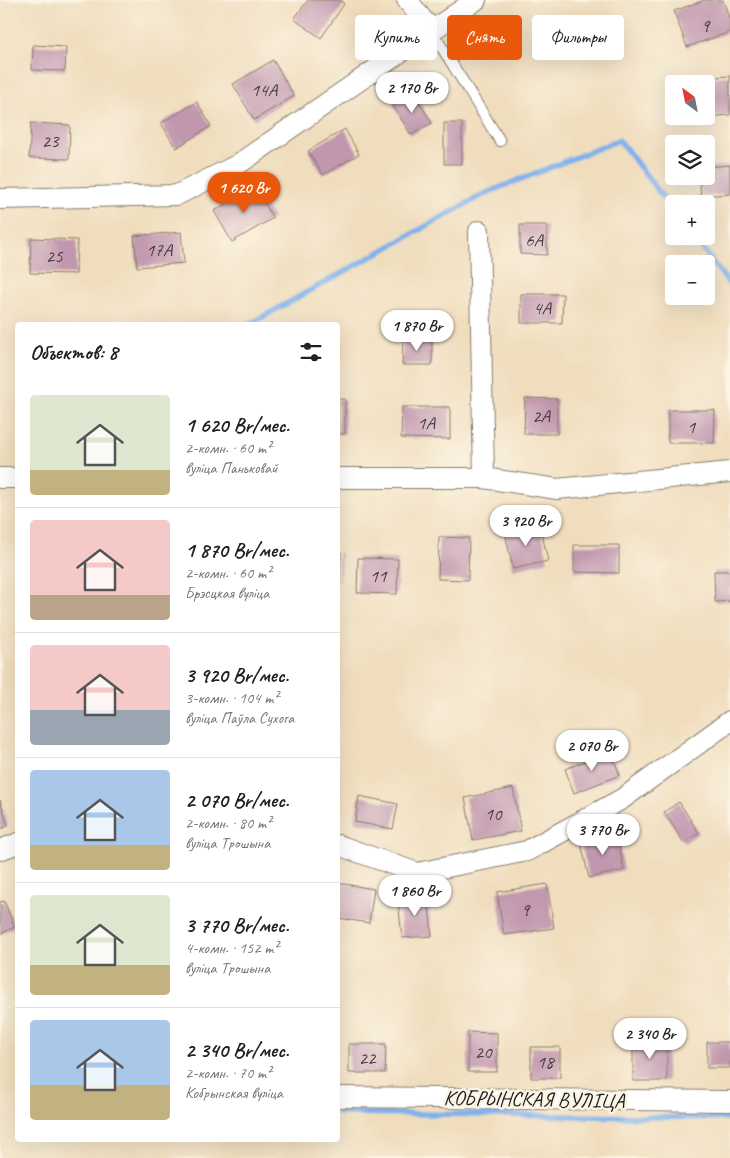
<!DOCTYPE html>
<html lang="ru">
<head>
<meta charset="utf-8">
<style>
	:root { --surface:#fff; --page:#f2f2f2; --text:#202124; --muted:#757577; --line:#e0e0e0; --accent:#ea580c }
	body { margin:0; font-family:Caveat,sans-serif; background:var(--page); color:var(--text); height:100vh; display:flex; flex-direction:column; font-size:19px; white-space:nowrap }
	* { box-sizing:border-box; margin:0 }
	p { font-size:16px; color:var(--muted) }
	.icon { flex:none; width:28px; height:28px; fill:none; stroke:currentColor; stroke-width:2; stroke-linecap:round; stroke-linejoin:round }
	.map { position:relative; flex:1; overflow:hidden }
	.side { position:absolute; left:15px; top:322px; width:325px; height:820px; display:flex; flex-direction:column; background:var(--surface); border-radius:5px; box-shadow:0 5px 20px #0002 }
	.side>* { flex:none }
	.hud { position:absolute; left:355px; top:15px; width:300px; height:45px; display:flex; gap:10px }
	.needle { width:32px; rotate:328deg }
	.controls { position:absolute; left:665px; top:75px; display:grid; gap:10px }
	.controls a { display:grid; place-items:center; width:50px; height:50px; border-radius:5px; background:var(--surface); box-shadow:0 5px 20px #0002; font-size:25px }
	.price { position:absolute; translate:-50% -42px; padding:0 11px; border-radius:18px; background:#fff; color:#222; font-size:16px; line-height:32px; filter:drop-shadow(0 1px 2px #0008) }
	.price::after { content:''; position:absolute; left:50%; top:30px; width:15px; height:11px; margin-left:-8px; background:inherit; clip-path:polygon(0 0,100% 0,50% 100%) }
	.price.on { background:var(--accent); color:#fff }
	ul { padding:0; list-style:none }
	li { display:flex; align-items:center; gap:15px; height:125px; padding:0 15px }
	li+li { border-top:1px solid var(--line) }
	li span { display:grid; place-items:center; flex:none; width:140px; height:100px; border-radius:5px; color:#555 }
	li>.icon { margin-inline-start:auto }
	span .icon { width:60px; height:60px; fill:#fffc; stroke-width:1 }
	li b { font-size:21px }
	h2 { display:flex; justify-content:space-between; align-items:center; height:60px; padding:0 15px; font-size:21px }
	.pill { padding:0 18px; border-radius:5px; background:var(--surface); box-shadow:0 5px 20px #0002; font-size:18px; line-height:45px }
	.pill.on { background:var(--accent); color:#fff }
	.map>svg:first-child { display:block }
</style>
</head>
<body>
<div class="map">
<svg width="730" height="1158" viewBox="0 0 730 1158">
	<rect width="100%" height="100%" fill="#fcf5e5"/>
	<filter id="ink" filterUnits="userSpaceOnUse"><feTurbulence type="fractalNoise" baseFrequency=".02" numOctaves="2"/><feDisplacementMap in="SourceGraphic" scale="10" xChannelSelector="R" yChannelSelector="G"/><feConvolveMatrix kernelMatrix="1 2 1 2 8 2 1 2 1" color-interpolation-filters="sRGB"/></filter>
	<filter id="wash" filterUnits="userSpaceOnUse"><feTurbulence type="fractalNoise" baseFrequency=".0096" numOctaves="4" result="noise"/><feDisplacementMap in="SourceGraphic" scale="20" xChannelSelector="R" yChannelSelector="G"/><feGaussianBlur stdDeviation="1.12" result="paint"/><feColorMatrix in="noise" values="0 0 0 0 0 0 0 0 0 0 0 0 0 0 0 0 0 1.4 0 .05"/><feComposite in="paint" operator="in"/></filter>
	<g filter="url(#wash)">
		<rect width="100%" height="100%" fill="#f0ddbd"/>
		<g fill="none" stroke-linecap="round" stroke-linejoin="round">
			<path stroke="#7fb1eb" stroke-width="5.5" d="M693,236L730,285
				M248,325L486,193L619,140L674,211
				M338,1113L730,1118"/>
		</g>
		<g id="blocks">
			<path fill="#c197af" d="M308,0H339L344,4L321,38L294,19Z
				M705,0H723L730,20V32L687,47L674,11Z
				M33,45L66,47L65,71L32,70Z
				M273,60L294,96L254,120L233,84Z
				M730,76V115L706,117V84H699L698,78Z
				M413,92L432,123L411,135L392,104Z
				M197,102L211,126L176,148L161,123Z
				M31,123L70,125L69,159L29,158Z
				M444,123H462V164H444Z
				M345,129L359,154L323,175L308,151Z
				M730,165V194L701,196L699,176H706V167Z
				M255,187L273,218L232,242L214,211Z
				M520,225H547V255L520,254Z
				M181,232L184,263L137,267L134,236Z
				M31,238L77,240L76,274L30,273Z
				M521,294H563L562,323H521Z
				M403,339H432V365H402Z
				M525,398L557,399V434H524Z
				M338,399H345V434H338Z
				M402,407H450V439L401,438Z
				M668,410H715L714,443H668Z
				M540,525L548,561L513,569L505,533Z
				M439,537L469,538L468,580L438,579Z
				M574,545H619V573L574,572Z
				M338,552H341L340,581H338Z
				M358,558L398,559L397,594L357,593Z
				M714,571H730V601L715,602Z
				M610,751L620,775L574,793L565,769Z
				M513,788L521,831L473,840L465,798Z
				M359,796L398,804L393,829L355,822Z
				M0,800L8,826L0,829Z
				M679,802L699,833L684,843L664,812Z
				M617,835L624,870L589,878L581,843Z
				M338,883L374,889L369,923L338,918Z
				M547,884L554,928L504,935L497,892Z
				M428,896L432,936L402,938L398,899Z
				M4,901L15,927L0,934V902Z
				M468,1032L497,1033V1072H468Z
				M633,1039H667V1081H633Z
				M707,1042H730V1068H707Z
				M349,1044H386L385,1073H349Z
				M531,1047H560V1078H531Z"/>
		</g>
	</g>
	<g filter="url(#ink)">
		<use href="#blocks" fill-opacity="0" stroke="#867c6c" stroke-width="1"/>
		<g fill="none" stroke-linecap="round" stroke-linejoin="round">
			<g stroke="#867c6c" stroke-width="12">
				<path id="service" d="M431,30L500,141"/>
			</g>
			<g stroke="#867c6c" stroke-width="22">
				<path id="minor" d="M407,0L431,30
					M0,199L177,195L237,165L476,0
					M479,231L484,478
					M0,478H18
					M338,478H484L557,489L730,472
					M338,845L417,873L527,851L622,799L730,721
					M0,850L18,843
					M338,1097L730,1101"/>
			</g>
			<use href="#service" stroke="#fff" stroke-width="10"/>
			<use href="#minor" stroke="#fff" stroke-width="20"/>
		</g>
	</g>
	<g text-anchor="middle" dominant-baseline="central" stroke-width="5" stroke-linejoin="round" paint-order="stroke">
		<g font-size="19" fill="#453b41">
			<text x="705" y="26">9</text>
			<text x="264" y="90">14А</text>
			<text x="50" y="141">23</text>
			<text x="534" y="240">6А</text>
			<text x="159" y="250">17А</text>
			<text x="54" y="256">25</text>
			<text x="542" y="308">4А</text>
			<text x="541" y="416">2А</text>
			<text x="426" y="423">1А</text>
			<text x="691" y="427">1</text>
			<text x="378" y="576">11</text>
			<text x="493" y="814">10</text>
			<text x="525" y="910">9</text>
			<text x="483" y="1052">20</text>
			<text x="367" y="1058">22</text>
			<text x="545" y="1062">18</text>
		</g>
		<g font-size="21" fill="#1c1c1c" stroke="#fcf5e5">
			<text transform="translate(534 1099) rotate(1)">КОБРЫНСКАЯ ВУЛІЦА</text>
		</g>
	</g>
</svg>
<div class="controls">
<a><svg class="needle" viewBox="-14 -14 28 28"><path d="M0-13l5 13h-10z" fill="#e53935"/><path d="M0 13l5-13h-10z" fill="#757577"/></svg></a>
<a><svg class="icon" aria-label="layers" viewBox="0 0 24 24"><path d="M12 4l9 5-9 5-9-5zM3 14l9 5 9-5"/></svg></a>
<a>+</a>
<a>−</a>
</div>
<b class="price" style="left:412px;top:114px">2 170 Br</b>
<b class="price on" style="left:244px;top:214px">1 620 Br</b>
<b class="price" style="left:417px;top:352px">1 870 Br</b>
<b class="price" style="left:526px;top:547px">3 920 Br</b>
<b class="price" style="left:592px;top:772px">2 070 Br</b>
<b class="price" style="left:603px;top:856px">3 770 Br</b>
<b class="price" style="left:415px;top:917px">1 860 Br</b>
<b class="price" style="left:650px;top:1060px">2 340 Br</b>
<div class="hud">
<a class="pill">Купить</a>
<a class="pill on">Снять</a>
<a class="pill">Фильтры</a>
</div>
<section class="side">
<h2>Объектов: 8<svg class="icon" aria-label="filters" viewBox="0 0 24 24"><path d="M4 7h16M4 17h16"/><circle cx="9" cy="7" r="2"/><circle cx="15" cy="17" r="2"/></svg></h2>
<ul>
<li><span style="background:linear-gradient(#dfe7d0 75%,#c2b280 0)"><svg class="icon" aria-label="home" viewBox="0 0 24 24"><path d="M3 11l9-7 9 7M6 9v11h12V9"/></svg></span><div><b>1 620 Br/мес.</b><p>2-комн. · 60 m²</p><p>вуліца Паньковай</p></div></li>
<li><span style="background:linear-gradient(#f6c9c9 75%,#b9a48a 0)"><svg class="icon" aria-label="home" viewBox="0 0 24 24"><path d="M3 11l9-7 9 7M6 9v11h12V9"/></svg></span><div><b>1 870 Br/мес.</b><p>2-комн. · 60 m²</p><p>Брэсцкая вуліца</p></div></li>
<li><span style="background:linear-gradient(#f6c9c9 65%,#9aa5b1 0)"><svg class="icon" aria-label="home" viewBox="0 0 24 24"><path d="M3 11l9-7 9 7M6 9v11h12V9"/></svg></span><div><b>3 920 Br/мес.</b><p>3-комн. · 104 m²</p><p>вуліца Паўла Сухога</p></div></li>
<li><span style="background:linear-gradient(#a9c7e8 75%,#c2b280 0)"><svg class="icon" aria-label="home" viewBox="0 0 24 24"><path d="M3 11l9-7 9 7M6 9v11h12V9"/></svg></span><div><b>2 070 Br/мес.</b><p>2-комн. · 80 m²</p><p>вуліца Трошына</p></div></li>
<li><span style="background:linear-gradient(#dfe7d0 70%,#c2b280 0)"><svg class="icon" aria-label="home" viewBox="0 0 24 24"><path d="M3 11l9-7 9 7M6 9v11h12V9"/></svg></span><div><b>3 770 Br/мес.</b><p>4-комн. · 152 m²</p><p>вуліца Трошына</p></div></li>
<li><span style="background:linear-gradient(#a9c7e8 65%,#c2b280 0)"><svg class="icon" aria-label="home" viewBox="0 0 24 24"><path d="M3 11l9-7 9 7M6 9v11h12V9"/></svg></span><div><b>2 340 Br/мес.</b><p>2-комн. · 70 m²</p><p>Кобрынская вуліца</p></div></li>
</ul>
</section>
</div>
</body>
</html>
